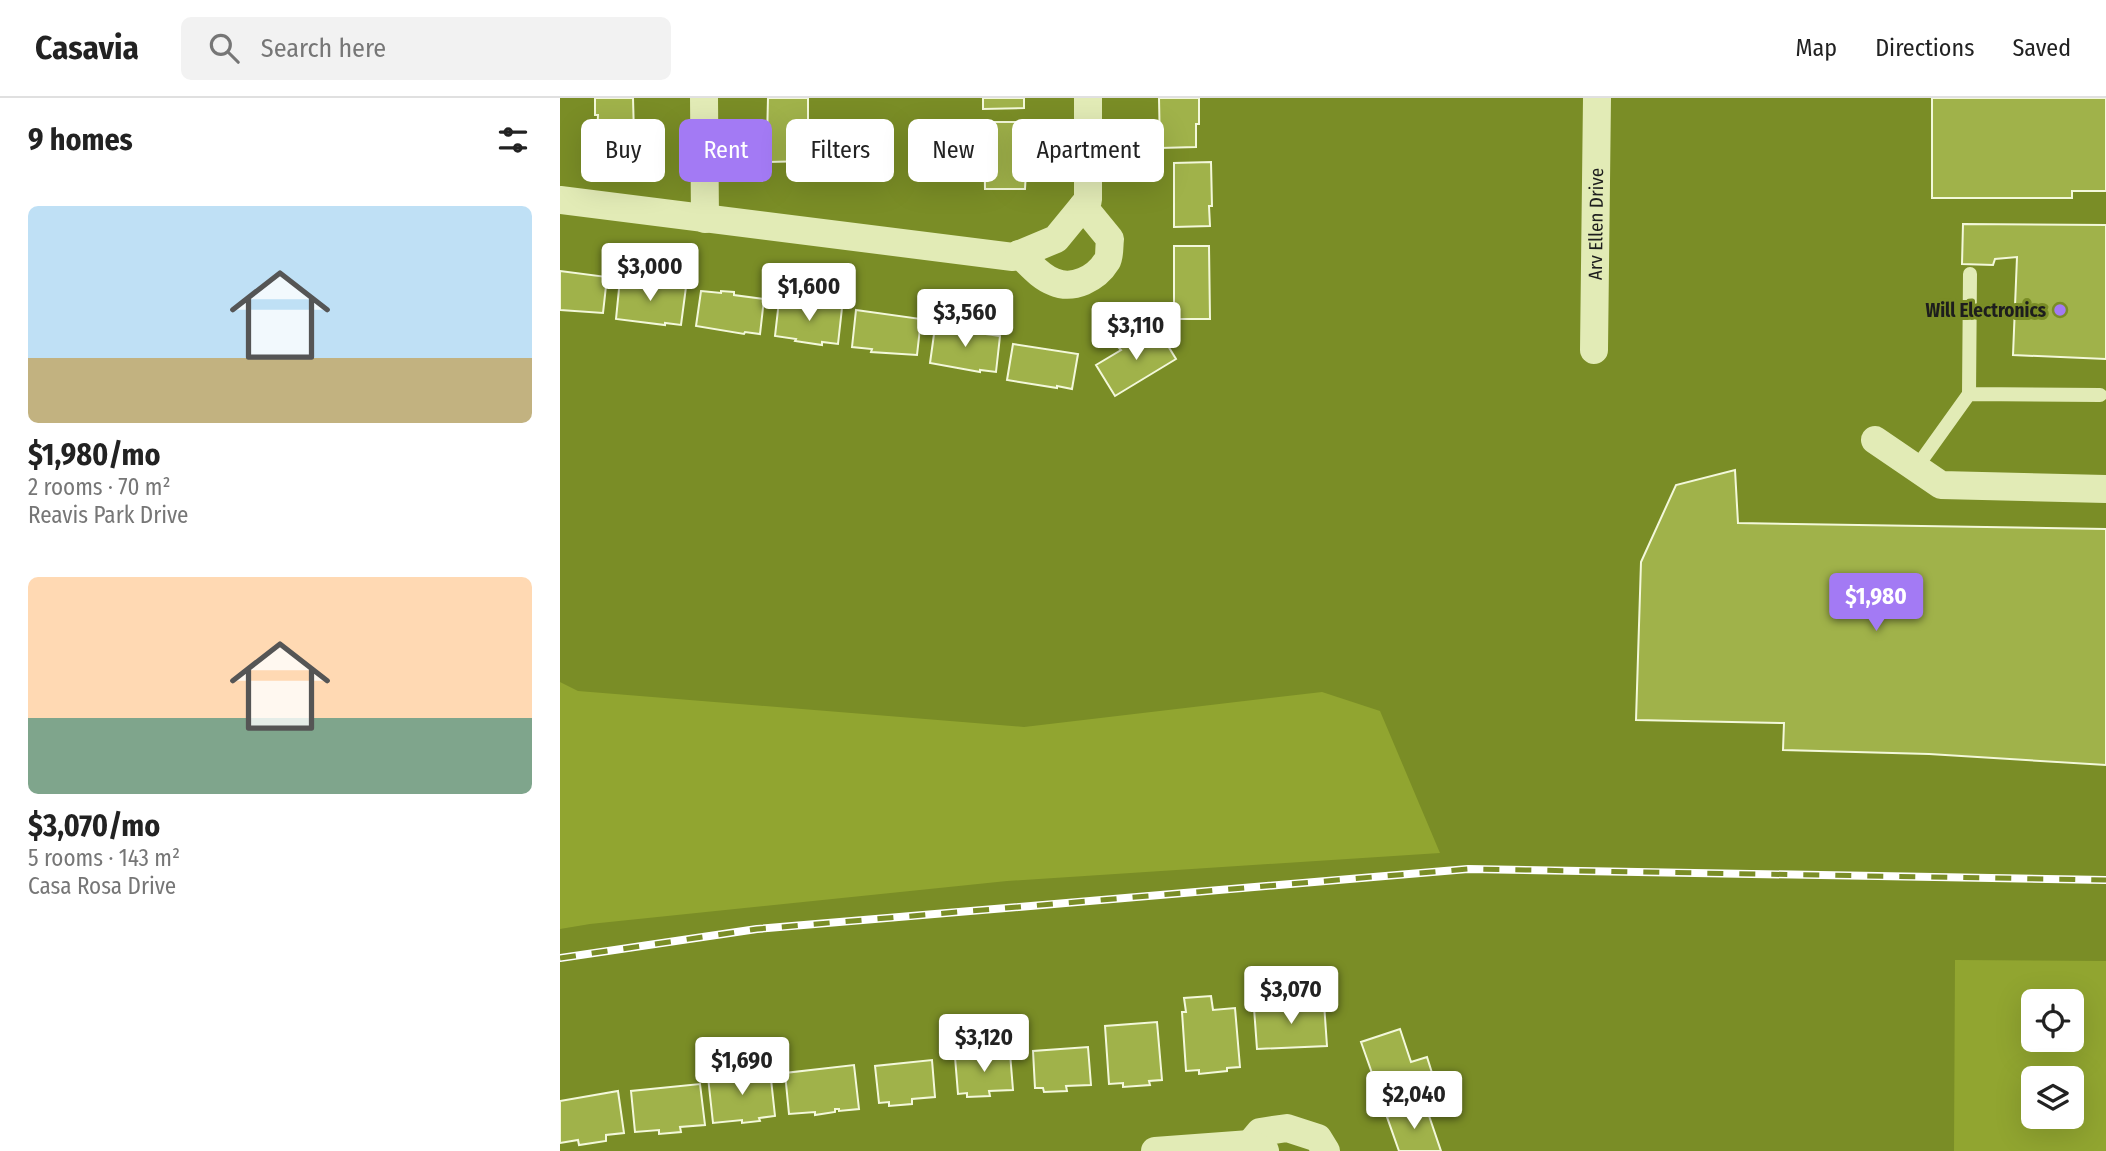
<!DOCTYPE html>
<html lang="en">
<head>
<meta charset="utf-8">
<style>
	:root { --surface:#fff; --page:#f2f2f2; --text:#222; --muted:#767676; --line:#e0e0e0; --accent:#a37af4 }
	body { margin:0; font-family:"Fira Sans Condensed",sans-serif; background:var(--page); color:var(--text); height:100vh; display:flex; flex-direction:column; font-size:26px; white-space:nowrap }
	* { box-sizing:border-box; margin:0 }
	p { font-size:23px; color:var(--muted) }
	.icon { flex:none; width:38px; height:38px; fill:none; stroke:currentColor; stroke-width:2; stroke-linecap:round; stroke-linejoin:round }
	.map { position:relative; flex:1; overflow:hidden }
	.side { display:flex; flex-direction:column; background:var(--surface); width:560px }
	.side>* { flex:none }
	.guide { position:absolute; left:21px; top:21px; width:665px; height:63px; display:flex; gap:14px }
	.buttons { position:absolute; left:1461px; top:891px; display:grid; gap:14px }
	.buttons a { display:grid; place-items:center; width:63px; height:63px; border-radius:10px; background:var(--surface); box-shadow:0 7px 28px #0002; font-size:35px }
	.price { position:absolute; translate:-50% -60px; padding:0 16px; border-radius:7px; background:#fff; color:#222; font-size:23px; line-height:46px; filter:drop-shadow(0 2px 4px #0008) }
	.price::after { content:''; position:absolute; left:50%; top:42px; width:21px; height:16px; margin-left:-10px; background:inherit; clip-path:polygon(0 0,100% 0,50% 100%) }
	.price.active { background:var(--accent); color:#fff }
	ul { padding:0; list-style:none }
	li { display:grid; align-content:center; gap:14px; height:371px; padding:0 28px }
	li span { display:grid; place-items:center; height:217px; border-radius:10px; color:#555 }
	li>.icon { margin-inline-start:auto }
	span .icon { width:126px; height:126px; fill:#fffc; stroke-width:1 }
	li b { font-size:30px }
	h2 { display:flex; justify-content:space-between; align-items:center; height:84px; padding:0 28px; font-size:30px }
	.chip { padding:0 24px; border-radius:10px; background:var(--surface); box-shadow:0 7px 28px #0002; font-size:24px; line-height:63px }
	.chip.active { background:var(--accent); color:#fff }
	header { display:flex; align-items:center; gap:42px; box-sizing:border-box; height:98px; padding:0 35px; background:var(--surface); border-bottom:2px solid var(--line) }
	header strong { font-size:33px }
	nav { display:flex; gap:38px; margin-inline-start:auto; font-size:24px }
	.search { width:490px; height:63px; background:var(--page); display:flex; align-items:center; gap:18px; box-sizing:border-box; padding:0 24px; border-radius:10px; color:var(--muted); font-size:26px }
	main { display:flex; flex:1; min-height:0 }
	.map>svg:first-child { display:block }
</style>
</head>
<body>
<header>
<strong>Casavia</strong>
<div class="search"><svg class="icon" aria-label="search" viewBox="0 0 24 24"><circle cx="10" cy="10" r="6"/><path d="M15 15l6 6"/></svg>Search here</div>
<nav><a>Map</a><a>Directions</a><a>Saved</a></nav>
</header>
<main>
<section class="side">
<h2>9 homes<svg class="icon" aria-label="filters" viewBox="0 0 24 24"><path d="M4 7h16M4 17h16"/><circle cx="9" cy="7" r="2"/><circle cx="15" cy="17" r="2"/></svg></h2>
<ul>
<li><span style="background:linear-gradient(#bfe0f5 70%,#c2b280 0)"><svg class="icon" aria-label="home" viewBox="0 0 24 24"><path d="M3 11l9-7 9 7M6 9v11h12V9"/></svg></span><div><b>$1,980/mo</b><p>2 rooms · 70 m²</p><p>Reavis Park Drive</p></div></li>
<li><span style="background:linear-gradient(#ffd9b3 65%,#7fa58c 0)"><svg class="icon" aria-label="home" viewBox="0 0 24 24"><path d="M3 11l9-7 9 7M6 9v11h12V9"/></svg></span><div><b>$3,070/mo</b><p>5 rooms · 143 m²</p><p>Casa Rosa Drive</p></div></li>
</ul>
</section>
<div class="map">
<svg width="1546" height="1053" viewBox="0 0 1546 1053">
	<rect width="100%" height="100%" fill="#7a8d26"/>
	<path fill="#91a530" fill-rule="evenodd" d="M0,584L18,593L464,629L762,594L820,613L880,755L447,783L30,826L0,831Z
		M1395,862L1546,863V1053H1394ZM1474,903H1512V942H1474ZM1474,980H1512V1018H1474Z"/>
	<path fill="#a0b24a" stroke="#f3f8da" stroke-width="2" d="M35,0H73L74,37L37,38L38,17H35Z
		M208,0H248V63L209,64V42H207Z
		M423,0H464V10L423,11Z
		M599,0H639V26H636V49L600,50Z
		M1372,0H1546V93H1512V100H1372Z
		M424,24H464V56H467L465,91H425Z
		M651,64L652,108H649L650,128L614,129V65Z
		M1403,126L1546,127V261L1453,257L1457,159L1435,161L1433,167L1402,166Z
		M614,148H649L650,221H614Z
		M0,173L47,179L43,215L0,212Z
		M60,181L126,189L121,227L105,225V227L56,221Z
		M141,193L161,195V193L174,194V197L204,201L200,236L185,234L184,236L136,228Z
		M219,203L282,210L278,246L262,244V247L235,243L236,241L215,238Z
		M296,212L361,221L357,257L311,254L312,251L292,249Z
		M379,227L426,233L425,236L440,238L436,274L420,272V274L370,265L375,229L379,230Z
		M597,230L616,261L555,298L536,267L561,252L559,250L580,237L582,239Z
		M453,246L518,256L512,291L497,288V290L447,282Z
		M1175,372L1178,425L1546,431V667L1369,656L1223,652L1224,625L1076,622L1081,464L1116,387Z
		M651,898L653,912L675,910L680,969L667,970V973L639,976V972L626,973L622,914H626L624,900Z
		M764,905L767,948L697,951L694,910Z
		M597,924L602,982L589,983L590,987L563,989V985L549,986L545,928Z
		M840,931L851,964L867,959L873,978L858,983L863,996L824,1009L801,944Z
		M528,949L531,987L506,988L507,993L484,994L483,990H475L473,953Z
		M450,955L453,992L429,993L430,998L407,999V995L398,996L395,959Z
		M372,962L375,999L352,1001V1006L329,1008V1004L319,1005L315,968Z
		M294,967L299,1011L279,1013V1011H275V1014L255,1017V1014L229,1016L225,975Z
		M210,972L215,1018L199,1020L200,1023L182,1025V1022L153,1025L148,979Z
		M140,986L145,1027L120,1029L121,1034L99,1036V1032L75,1034L71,993Z
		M58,993L64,1035L46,1037V1043L19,1047L18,1042L0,1045V1003Z
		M865,1006L881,1053H839L827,1019Z"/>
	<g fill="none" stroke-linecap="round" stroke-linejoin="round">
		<path stroke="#e2ebb6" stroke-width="14" d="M1409,296L1540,297
			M1356,370L1409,296L1410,176"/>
		<g stroke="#e2ebb6" stroke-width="28">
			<path d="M144,0L145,121"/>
			<path d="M0,102L453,159L496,141L528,102V0"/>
			<path d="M459,156C470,166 480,179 494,184C513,192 536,181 547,163C550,158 549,148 550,141L523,108"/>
			<path id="s1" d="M1034,252L1037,0"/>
			<path d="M1315,342L1381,387L1546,391"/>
			<path d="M690,1046L700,1034L727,1030L758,1040L766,1053"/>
			<path d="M595,1053L690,1046L705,1053"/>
		</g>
		<g stroke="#fff" stroke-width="8">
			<path id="rail" d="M0,860L197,831L908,771L1546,782"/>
		</g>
		<use href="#rail" stroke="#7a8d26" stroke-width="5" stroke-dasharray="16" stroke-linecap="butt"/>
	</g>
	<circle fill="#a37af4" stroke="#7a8d26" stroke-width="2.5" cx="1500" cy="212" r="7"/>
	<g text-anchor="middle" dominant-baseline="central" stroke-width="6" stroke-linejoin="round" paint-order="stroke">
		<g font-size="19" fill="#1d1d1d" stroke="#7a8d26">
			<text stroke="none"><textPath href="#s1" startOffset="126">Arv Ellen Drive</textPath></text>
		</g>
		<g font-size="19" font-weight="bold" fill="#1d1d1d" stroke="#7a8d26" text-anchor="end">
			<text x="1486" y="212">Will Electronics</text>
		</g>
	</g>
</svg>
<div class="buttons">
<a><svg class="icon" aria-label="locate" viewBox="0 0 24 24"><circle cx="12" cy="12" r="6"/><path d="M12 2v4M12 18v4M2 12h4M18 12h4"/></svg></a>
<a><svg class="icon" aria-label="layers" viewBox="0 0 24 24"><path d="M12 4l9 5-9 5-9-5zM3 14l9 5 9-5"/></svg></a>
</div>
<b class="price" style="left:90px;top:205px">$3,000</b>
<b class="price" style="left:249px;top:225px">$1,600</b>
<b class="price" style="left:405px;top:251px">$3,560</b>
<b class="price" style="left:576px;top:264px">$3,110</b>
<b class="price active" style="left:1316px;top:535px">$1,980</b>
<b class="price" style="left:731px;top:928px">$3,070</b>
<b class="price" style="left:424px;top:976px">$3,120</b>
<b class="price" style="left:182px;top:999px">$1,690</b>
<b class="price" style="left:854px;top:1033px">$2,040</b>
<div class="guide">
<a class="chip">Buy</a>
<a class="chip active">Rent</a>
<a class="chip">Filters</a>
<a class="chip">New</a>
<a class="chip">Apartment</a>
</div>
</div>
</main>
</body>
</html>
